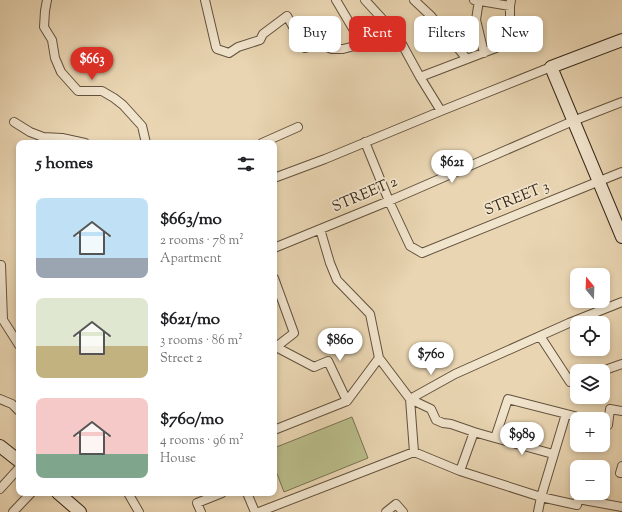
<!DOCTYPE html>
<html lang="en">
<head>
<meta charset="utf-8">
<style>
	:root { --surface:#fff; --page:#f6f6f6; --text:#202124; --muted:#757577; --accent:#d93025 }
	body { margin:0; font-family:"Sorts Mill Goudy",serif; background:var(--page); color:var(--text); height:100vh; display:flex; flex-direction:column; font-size:15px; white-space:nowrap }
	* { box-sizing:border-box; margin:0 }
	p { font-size:13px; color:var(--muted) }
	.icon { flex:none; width:22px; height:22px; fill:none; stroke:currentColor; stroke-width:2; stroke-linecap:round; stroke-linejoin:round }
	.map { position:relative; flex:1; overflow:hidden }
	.panel { position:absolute; left:16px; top:140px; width:261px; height:356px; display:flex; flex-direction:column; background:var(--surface); border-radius:8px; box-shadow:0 2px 6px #0003 }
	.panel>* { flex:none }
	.hud { position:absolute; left:289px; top:16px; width:273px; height:36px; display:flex; gap:8px }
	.needle { width:26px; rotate:341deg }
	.buttons { position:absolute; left:570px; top:268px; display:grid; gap:8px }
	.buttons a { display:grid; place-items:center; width:40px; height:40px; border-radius:8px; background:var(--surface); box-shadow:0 2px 6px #0003; font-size:20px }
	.price { position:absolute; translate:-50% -34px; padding:0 9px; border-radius:14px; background:#fff; color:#222; font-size:13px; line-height:26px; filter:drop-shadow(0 1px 2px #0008) }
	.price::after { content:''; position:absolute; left:50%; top:24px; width:12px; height:9px; margin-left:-6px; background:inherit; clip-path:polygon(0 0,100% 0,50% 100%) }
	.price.on { background:var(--accent); color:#fff }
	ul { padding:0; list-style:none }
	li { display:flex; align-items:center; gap:12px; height:100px; padding:0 20px }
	li span { display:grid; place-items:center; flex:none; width:112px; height:80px; border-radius:8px; color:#555 }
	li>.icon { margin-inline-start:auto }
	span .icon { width:48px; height:48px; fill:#fffc; stroke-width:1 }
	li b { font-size:17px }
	h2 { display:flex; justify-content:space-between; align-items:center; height:48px; padding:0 20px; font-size:17px }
	.pill { padding:0 14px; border-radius:8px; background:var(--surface); box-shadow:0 2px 6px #0003; font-size:14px; line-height:36px }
	.pill.on { background:var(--accent); color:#fff }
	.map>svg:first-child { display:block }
</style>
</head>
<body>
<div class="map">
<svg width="622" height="512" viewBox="0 0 622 512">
	<rect width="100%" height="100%" fill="#e9d5b2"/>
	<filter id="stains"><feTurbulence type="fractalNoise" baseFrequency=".005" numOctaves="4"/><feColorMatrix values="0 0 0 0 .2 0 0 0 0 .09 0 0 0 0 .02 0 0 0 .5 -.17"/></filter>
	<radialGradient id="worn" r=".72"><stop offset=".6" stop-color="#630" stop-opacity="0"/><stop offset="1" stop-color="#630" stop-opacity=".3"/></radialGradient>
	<path fill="#b9bd8a" stroke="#787250" d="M352,417L368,458L284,492L274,466V448Z"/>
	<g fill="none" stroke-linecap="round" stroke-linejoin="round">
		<g stroke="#63523d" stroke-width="10">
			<path id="street" d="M47,0L45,11L44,27L52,40L55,58L61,72L78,91H102L114,98L123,105L142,126L146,143
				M205,0L216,47L217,49L229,53L238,47L260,40L263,34L287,16L305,48L319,44L332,49H343L362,44
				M336,0L362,44L397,35L420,77L441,111
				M365,0L397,35
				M414,0L431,16L467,59
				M474,0L510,6L511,0
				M479,0L476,20L484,53
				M510,6V20L517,40
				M420,77L535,33
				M14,122L30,132L43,137L62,138L85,143
				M365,142L389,201L410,246L422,253L622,172
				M262,143L298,127
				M274,178L325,159L441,111L551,67
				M320,229L330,263L337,280L370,314L379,358L410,399L414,452
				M274,248L389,201L573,121L622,102
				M1,265L3,320L19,345
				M274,278L294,333L276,347L314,367L328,361L347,401L274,430
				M540,336L570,382L577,380
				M602,371L622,364
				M0,399L12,404L19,411
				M347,401L379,358
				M566,414L541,497L577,505L578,499L622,507
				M603,424L608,425L610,409L622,411
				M474,432L495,438L508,399L586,419
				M495,438L553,454
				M622,466L620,473H622
				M460,471L474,432L451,424L443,423L436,420L431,409L410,399L455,374L569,323L622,302
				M0,489L19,468
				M128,493L139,512
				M247,493L255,512
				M13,512L31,493
				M201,512L197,503L222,493
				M259,512L414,452L460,471L541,497L538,512
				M386,512L396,504L403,512"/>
		</g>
		<g stroke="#362716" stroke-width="14">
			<path id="secondary" d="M622,40L551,67L622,237
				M0,446L19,461
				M58,493L80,512"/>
		</g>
		<use href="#street" stroke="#f1e4cd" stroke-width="8"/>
		<use href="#secondary" stroke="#f1e4cd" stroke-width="12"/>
	</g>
	<g text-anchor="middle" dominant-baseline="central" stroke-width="3.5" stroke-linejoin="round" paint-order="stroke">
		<g font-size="15" fill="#362716" stroke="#f1e4cd">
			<text transform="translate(365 195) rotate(-23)">STREET 2</text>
			<text transform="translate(517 199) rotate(-22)">STREET 3</text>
		</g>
	</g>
	<rect width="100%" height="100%" filter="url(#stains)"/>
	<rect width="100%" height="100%" fill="url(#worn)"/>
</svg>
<div class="buttons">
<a><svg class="needle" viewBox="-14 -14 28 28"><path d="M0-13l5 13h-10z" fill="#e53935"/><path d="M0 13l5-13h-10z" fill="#757577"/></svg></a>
<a><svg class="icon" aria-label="locate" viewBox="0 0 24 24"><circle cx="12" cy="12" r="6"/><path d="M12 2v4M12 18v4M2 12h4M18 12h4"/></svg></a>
<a><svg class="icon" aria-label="layers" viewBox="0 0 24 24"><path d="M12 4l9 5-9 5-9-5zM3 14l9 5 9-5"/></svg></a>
<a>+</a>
<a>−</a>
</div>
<b class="price on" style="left:92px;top:81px">$663</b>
<b class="price" style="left:452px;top:184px">$621</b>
<b class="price" style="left:340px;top:362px">$860</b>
<b class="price" style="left:431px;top:376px">$760</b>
<b class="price" style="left:522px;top:456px">$989</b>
<div class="hud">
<a class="pill">Buy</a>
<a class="pill on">Rent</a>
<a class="pill">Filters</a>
<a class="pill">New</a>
</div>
<section class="panel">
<h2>5 homes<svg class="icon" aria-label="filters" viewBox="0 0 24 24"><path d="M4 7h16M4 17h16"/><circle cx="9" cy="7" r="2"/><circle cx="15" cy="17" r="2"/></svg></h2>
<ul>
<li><span style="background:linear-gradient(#bfe0f5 75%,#9aa5b1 0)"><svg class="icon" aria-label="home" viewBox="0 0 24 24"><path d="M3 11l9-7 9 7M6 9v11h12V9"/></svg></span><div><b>$663/mo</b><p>2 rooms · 78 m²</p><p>Apartment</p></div></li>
<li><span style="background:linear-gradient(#dfe7d0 60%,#c2b280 0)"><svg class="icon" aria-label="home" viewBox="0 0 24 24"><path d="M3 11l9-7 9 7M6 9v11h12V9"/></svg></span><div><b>$621/mo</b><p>3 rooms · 86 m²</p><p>Street 2</p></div></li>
<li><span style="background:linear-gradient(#f6c9c9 70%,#7fa58c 0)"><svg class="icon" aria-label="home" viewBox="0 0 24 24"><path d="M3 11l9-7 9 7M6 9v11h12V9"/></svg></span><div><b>$760/mo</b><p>4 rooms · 96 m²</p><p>House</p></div></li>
</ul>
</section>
</div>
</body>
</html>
